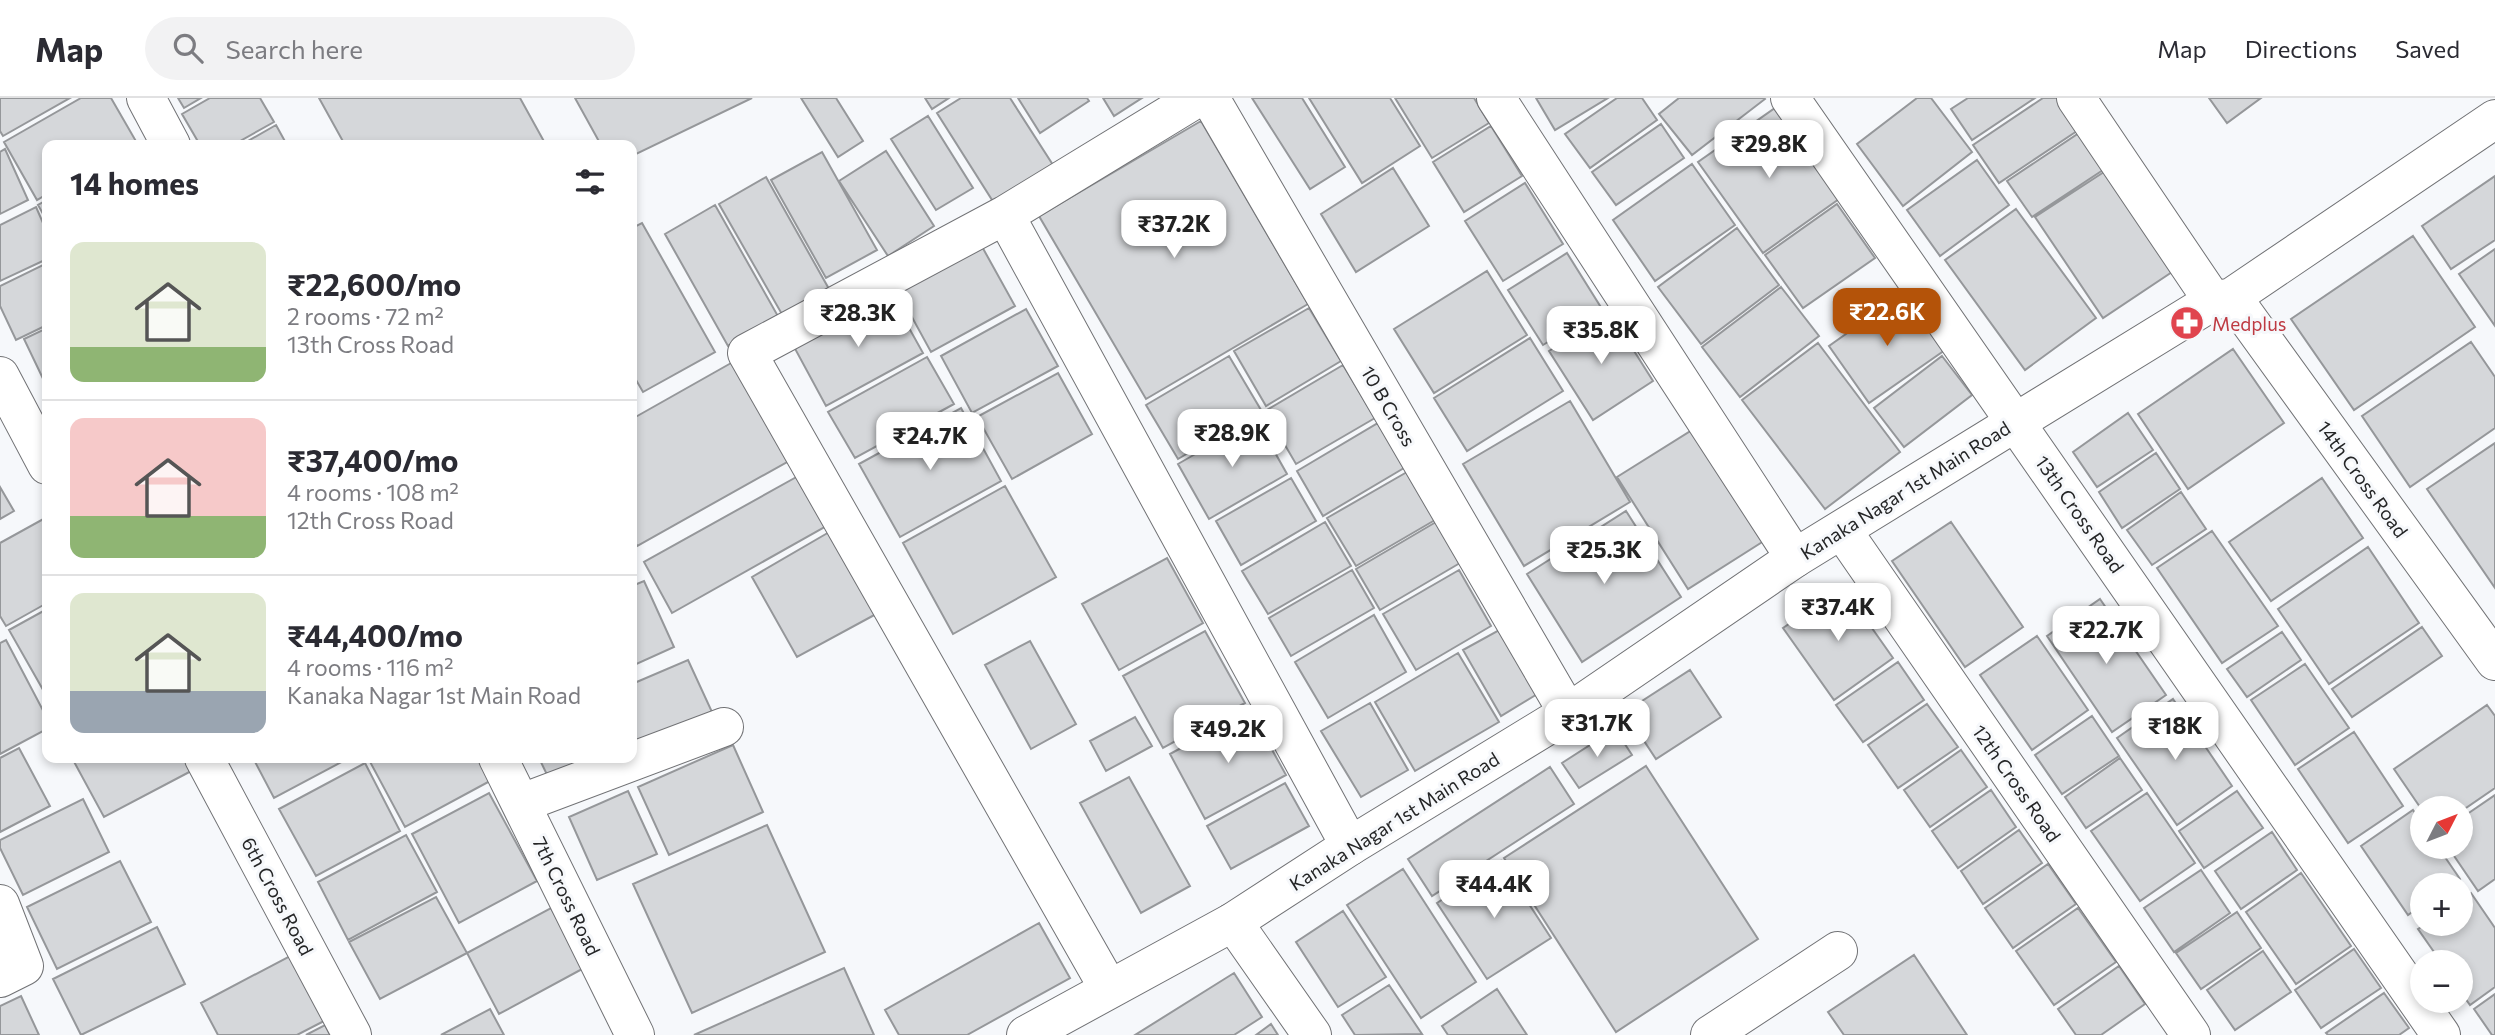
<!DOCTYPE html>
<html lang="en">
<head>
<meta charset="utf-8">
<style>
	:root { --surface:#fff; --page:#f2f2f3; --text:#2b2b33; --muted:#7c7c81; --line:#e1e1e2; --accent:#b45309 }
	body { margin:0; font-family:Commissioner,sans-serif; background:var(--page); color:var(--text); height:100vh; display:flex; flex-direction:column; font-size:26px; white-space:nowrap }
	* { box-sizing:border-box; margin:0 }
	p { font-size:23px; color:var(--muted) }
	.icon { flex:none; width:38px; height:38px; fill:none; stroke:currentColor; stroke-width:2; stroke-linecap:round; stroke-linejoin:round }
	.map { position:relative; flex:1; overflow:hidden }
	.side { position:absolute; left:42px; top:42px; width:595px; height:623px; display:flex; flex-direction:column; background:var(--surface); border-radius:14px; box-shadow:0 4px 10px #0003 }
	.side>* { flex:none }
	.needle { width:46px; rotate:48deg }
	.controls { position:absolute; left:2410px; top:698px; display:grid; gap:14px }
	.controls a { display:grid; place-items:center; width:63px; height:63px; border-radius:50%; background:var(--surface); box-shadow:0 4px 10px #0003; font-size:35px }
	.price { position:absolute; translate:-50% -60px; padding:0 16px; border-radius:14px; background:#fff; color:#222; font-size:23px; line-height:46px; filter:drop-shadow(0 2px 4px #0008) }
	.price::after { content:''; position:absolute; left:50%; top:42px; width:21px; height:16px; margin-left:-10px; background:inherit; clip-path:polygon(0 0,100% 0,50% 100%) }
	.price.current { background:var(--accent); color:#fff }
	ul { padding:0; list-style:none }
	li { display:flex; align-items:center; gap:21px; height:175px; padding:0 28px }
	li+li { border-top:2px solid var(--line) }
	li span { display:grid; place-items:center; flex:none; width:196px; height:140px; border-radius:14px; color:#555 }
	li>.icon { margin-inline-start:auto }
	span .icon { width:84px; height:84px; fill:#fffc; stroke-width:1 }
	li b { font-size:30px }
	h2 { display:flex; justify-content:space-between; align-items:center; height:84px; padding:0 28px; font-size:30px }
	header { display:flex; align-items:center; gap:42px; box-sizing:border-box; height:98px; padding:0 35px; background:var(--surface); border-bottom:2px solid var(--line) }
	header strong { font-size:33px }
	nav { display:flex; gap:38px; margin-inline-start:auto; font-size:24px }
	.search { width:490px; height:63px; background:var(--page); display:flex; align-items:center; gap:18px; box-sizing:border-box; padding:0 24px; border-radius:38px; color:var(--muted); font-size:26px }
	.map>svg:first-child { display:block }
</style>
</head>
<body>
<header>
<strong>Map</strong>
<div class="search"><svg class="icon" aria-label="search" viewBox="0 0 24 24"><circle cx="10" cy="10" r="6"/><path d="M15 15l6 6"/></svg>Search here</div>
<nav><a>Map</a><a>Directions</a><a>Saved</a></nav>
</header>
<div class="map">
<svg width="2495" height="937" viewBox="0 0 2495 937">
	<rect width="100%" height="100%" fill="#f6f8fb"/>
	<path fill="#d5d7da" stroke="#95979a" stroke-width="2" d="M0,0H70L3,38L0,33Z
		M81,0H111L137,45L133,47H47V96L37,102L4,44Z
		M178,0H201L184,10Z
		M210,0H260L274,24L233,47H200L182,16Z
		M319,0H520L546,47H345Z
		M575,0H752L632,58V47H601Z
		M801,0H836L863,43L838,59Z
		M925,0H949L932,11Z
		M961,0H1010L1053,67L994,105L937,15Z
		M1018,0H1087L1089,3L1040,35Z
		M1103,0H1142L1114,18Z
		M1252,0H1302L1345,69L1310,91Z
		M1309,0H1390L1420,48L1362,85Z
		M1395,0H1474L1489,25L1432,60Z
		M1536,0H1608L1555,32Z
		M1617,0H1642L1657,22L1590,70L1565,36Z
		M1679,0H1764L1765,1L1692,57L1659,16Z
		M1917,0H1931L1972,54L1903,108L1857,46Z
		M1968,0H2035L1972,42L1951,11Z
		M2043,0H2060L2080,31L1999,85L1973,47Z
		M2209,0H2261L2227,25Z
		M1775,10L1839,101L1763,155L1698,64Z
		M928,18L973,90L936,112L891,41Z
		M1201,23L1308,206L1146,301L1039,118Z
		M1661,26L1684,60L1616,107L1592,74Z
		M276,27L287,47H241Z
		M1491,28L1522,78L1464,114L1433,64Z
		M2082,33L2106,70L2032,119L2007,83Z
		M5,51L28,102L0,116V54Z
		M886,53L934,128L888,158L839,83Z
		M822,54L877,152L826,180L771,82Z
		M1977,62L2009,107L1940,158L1907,112Z
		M1692,66L1735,127L1655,183L1613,122Z
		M1393,70L1429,128L1356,174L1321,116Z
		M2107,72L2175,172L2103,220L2035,119Z
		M2495,78V142L2451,171L2422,128Z
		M766,79L829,191L783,218L719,106Z
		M1525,85L1563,146L1503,183L1465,123Z
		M47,102V123L38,107Z
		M1837,106L1875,160L1803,210L1765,157Z
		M715,107L779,220L728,248L665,136Z
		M36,109L47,134V161L0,183V127Z
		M2016,111L2096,220L2025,272L1945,162Z
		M642,125L715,254L643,294L632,275V130Z
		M1737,130L1779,187L1701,246L1658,189Z
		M2413,138L2475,229L2354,312L2291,221Z
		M980,145L1015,208L931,254L896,190Z
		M2495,151V228L2459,176Z
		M1567,155L1602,211L1543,247L1508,192Z
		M47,165V227L16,242L0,208V188Z
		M1487,173L1527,237L1434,295L1394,231Z
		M1781,189L1819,238L1740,299L1702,249Z
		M889,194L923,255L826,308L793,247Z
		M1904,195L1945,252L1869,305L1829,248Z
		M1309,210L1341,263L1266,308L1234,253Z
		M1026,211L1058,268L972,315L941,258Z
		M1610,215L1653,283L1593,322L1549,253Z
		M47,230V289L24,241Z
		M1530,240L1563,293L1467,353L1434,300Z
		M2471,244L2495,279V330L2410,389L2362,318Z
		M1818,245L1900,354L1825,411L1742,302Z
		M2233,251L2284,325L2188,391L2138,316Z
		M1229,258L1261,312L1178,361L1146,307Z
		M1942,258L1972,297L1904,349L1874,310Z
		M927,259L954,306L855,360L828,314Z
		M740,260L796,359L637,448L632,438V321Z
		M1343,267L1375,320L1296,366L1265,313Z
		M1058,275L1092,336L1012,381L977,319Z
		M1570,303L1630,404L1524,468L1463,366Z
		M961,310L1001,383L900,439L859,366Z
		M2128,315L2153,352L2097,389L2073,354Z
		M1256,321L1287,376L1209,421L1178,366Z
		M1378,325L1404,370L1323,418L1297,373Z
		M1697,329L1767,441L1688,491L1617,379Z
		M2495,345V490L2427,391Z
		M2156,355L2180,391L2122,430L2099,394Z
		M1407,374L1435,422L1356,468L1327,420Z
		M800,377L828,427L672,515L644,464Z
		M1291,380L1316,423L1241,467L1216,423Z
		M2322,380L2363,440L2271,503L2229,444Z
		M1005,388L1056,479L953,536L903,445Z
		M0,389L14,413L0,421Z
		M2181,394L2206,431L2152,467L2127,432Z
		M1626,413L1681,499L1582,564L1527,476Z
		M47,419V505L6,528L0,518V445Z
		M1325,424L1351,468L1268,516L1242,473Z
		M1436,424L1460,465L1380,512L1356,471Z
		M1951,424L2023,529L1965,569L1892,463Z
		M831,433L878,515L797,559L752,479Z
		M2212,433L2278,528L2222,565L2157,470Z
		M2368,449L2419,525L2329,586L2278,511Z
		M1167,460L1203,525L1119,572L1082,506Z
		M1352,472L1374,510L1291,558L1269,520Z
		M1459,472L1491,528L1416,572L1383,516Z
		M644,483L674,549L632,568V488Z
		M1843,489L1893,560L1834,602L1783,530Z
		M2100,501L2166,597L2112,634L2047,538Z
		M47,511V596L46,597L9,532Z
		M1374,517L1406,574L1328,620L1295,564Z
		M2422,529L2442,558L2352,619L2332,591Z
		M1501,531L1539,595L1501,618L1463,552Z
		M1205,533L1245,605L1163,650L1123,578Z
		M2282,534L2301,562L2247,599L2227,571Z
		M2037,538L2088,612L2032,652L1980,577Z
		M6,542L47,620V631L0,656V545Z
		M1030,543L1076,626L1031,651L985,567Z
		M1458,555L1499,624L1415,673L1375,604Z
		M688,562L712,614L632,651V586Z
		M1898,564L1924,602L1863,644L1836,607Z
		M2305,566L2349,630L2295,667L2251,602Z
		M1690,572L1721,619L1656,661L1625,614Z
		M2173,601L2232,688L2177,727L2117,640Z
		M1370,605L1408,672L1361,699L1321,633Z
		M1927,606L1958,649L1898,690L1868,647Z
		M2487,607L2495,618V690L2460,714V710L2422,712L2394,671Z
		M1250,612L1286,677L1205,721L1170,656Z
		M2092,618L2119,658L2062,696L2035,657Z
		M1135,619L1152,648L1106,673L1090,643Z
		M1615,631L1632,657L1579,690L1562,665Z
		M2354,634L2403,708L2348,745L2298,671Z
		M733,647L763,714L669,757L638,689Z
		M19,650L50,708L0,734V660Z
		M1961,652L1987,689L1930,729L1904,692Z
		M72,660H188L195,671L104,719Z
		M253,660H349L274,700Z
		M368,660H478L490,683L405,729Z
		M539,660H602L550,683Z
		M2120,660L2142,692L2086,730L2065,699Z
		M365,665L400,733L316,778L279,711Z
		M1646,668L1758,841L1616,934L1504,760Z
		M1550,669L1574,706L1432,798L1408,761Z
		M1129,679L1190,788L1141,815L1080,705Z
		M1285,685L1309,728L1231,771L1207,728Z
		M1991,692L2016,729L1958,770L1932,733Z
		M628,693L657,756L597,782L569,719Z
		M2237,693L2263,730L2204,770L2179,733Z
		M489,695L537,783L459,825L412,736Z
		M2147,695L2195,765L2140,803L2091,733Z
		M2495,697V781L2478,793L2448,749H2460V721Z
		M83,701L109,754L23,797L0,750V742Z
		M2413,712L2422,725V749H2438L2460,781L2450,788H2422V807L2408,817L2361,748Z
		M767,727L825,854L692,915L633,786Z
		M2019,732L2042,765L1983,806L1961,773Z
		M2272,734L2297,772L2241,811L2215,773Z
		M406,737L437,794L348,842L318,784Z
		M120,763L151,824L57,871L27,809Z
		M1501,763L1551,840L1487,881L1437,805Z
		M2048,766L2076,806L2013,850L1985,810Z
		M1403,771L1476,884L1421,920L1347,807Z
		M2201,772L2230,815L2174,854L2144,810Z
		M2301,775L2351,848L2296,886L2246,814Z
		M2471,795L2495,830V889L2470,907L2460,893V864H2441L2418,831L2426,826H2460V802Z
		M436,799L467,855L380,901L349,844Z
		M551,810L584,870L499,916L467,855Z
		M2078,810L2116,864L2054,907L2016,853Z
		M1343,813L1386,879L1338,909L1296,844Z
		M2237,814L2261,850L2201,891L2176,855Z
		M1039,825L1070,880L967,937H899L885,912Z
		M157,829L185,886L81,937L53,881Z
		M2354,851L2381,890L2321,930L2295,892Z
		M2263,853L2291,894L2235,932L2207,892Z
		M292,857L326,922L297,937H218L201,905Z
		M1914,857L1967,937H1844L1828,914Z
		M2119,868L2145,906L2101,937H2076L2058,911Z
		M844,870L874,937H694Z
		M1234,875L1262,919L1234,937H1135Z
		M1389,887L1422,936L1355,937L1342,917Z
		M1497,891L1527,937H1448L1442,928Z
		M2384,895L2409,930L2399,937H2328L2326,935Z
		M2495,896V937H2492L2474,911Z
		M21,898L39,937H0V908Z
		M490,911L504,937H441Z
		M1271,926L1278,937H1256Z
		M325,927L330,937H306Z"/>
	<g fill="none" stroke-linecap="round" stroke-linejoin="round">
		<g stroke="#717275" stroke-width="40">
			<path id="street" d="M146,0L171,47
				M1210,0L1568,615
				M1496,0L1795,460
				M1790,0L2441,937
				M2076,0L2213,203
				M1005,117L1197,0
				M0,278L47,367
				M1842,432L2191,937
				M204,660L352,937
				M498,660L635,937
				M522,705L724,629
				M0,806L24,868L0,880
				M1233,824L1312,937
				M1109,891L747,255L1005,117L1350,748
				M1710,937L1838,853"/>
		</g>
		<g stroke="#717275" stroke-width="40">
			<path id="secondary" d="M2232,199L2495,563
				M1026,937L1233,824L1350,748L1568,615L1795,460L2213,203L2232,199L2495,21"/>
		</g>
		<use href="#street" stroke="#fff" stroke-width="38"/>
		<use href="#secondary" stroke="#fff" stroke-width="38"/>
	</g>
	<defs>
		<g id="pharmacy-disc" transform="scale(1.75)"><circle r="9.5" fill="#e0444e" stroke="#f6f8fb"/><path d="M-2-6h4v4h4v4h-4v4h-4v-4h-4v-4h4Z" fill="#fff"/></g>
	</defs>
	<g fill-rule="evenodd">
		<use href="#pharmacy-disc" x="2187" y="225"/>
	</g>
	<g text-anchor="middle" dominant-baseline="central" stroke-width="6" stroke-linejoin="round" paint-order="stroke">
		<g font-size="19" fill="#be3a42" stroke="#f6f8fb" text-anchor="start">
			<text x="2212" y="225">Medplus</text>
		</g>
		<g font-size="19" fill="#242526" stroke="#f6f8fb">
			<text transform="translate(1389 308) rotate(60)">10 B Cross</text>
			<text transform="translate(2363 381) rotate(54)">14th Cross Road</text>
			<text transform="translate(1905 392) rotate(-32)">Kanaka Nagar 1st Main Road</text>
			<text transform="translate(2080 416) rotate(55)">13th Cross Road</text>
			<text transform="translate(2017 685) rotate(55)">12th Cross Road</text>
			<text transform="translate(1394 723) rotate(-32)">Kanaka Nagar 1st Main Road</text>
			<text transform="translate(278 798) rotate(62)">6th Cross Road</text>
			<text transform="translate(567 798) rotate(64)">7th Cross Road</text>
		</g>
	</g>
</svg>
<div class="controls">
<a><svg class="needle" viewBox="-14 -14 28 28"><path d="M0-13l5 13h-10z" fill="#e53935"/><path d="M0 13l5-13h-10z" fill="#7c7c81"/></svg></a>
<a>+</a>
<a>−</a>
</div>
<b class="price" style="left:1769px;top:82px">₹29.8K</b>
<b class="price" style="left:1174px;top:162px">₹37.2K</b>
<b class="price current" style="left:1887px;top:250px">₹22.6K</b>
<b class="price" style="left:858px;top:251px">₹28.3K</b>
<b class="price" style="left:1601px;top:268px">₹35.8K</b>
<b class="price" style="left:1232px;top:371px">₹28.9K</b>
<b class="price" style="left:930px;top:374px">₹24.7K</b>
<b class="price" style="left:1604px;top:488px">₹25.3K</b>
<b class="price" style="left:1838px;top:545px">₹37.4K</b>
<b class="price" style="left:2106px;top:568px">₹22.7K</b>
<b class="price" style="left:1597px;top:661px">₹31.7K</b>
<b class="price" style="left:2175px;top:664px">₹18K</b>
<b class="price" style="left:1228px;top:667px">₹49.2K</b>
<b class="price" style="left:1494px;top:822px">₹44.4K</b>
<section class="side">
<h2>14 homes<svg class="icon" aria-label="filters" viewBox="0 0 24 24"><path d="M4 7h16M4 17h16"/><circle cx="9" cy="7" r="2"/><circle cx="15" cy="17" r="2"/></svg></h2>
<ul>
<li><span style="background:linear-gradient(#dfe7d0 75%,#8fb573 0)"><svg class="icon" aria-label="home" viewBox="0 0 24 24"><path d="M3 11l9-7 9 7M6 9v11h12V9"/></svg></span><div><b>₹22,600/mo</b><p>2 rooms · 72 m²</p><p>13th Cross Road</p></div></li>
<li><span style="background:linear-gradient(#f6c9c9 70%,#8fb573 0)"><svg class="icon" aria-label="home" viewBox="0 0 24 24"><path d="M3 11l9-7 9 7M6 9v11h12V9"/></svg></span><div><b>₹37,400/mo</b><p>4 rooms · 108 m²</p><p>12th Cross Road</p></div></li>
<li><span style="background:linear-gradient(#dfe7d0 70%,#9aa5b1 0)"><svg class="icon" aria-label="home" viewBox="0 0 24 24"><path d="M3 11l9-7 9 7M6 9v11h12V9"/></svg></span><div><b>₹44,400/mo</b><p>4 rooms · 116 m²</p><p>Kanaka Nagar 1st Main Road</p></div></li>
</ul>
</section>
</div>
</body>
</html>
